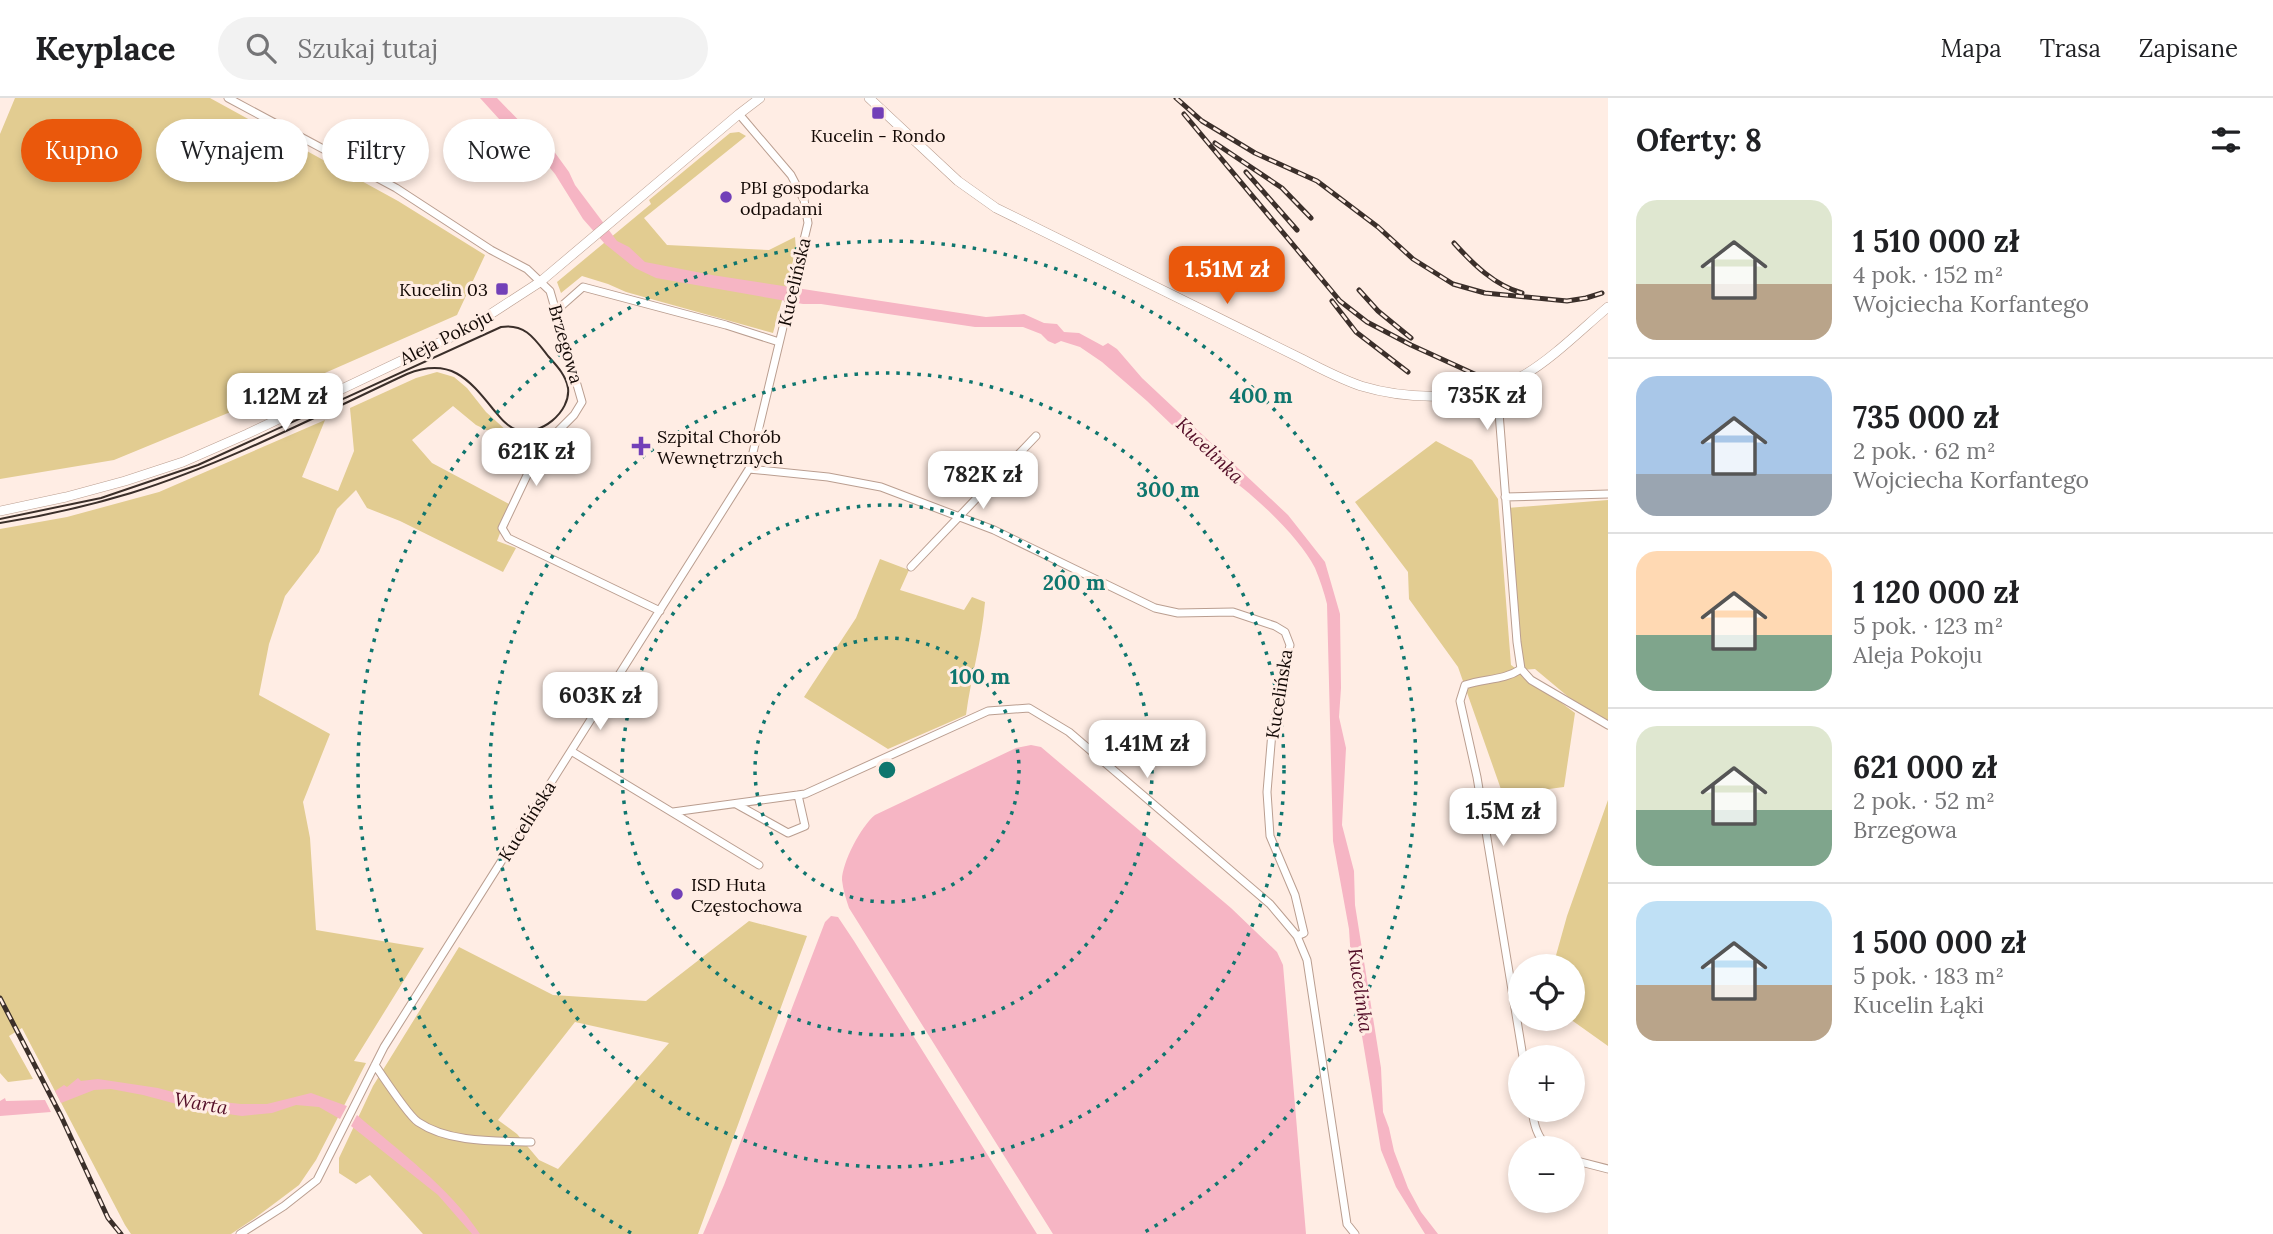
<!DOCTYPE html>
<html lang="pl">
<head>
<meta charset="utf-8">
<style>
	:root { --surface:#fff; --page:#f2f2f2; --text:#202124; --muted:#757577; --line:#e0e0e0; --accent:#ea580c }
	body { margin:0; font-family:Lora,serif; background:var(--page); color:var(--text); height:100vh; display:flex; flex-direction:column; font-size:26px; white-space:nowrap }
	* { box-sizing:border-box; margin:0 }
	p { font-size:23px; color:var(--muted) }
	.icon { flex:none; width:38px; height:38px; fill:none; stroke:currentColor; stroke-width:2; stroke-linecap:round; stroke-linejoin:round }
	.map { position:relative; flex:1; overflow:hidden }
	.panel { display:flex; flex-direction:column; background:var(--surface); width:665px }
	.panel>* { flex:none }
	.guide { position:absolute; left:21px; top:21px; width:665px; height:63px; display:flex; gap:14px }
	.tools { position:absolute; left:1508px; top:856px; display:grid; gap:14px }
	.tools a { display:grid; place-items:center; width:77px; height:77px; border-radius:50%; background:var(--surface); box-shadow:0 4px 10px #0003; font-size:35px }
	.price { position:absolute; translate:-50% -60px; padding:0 16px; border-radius:14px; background:#fff; color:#222; font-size:23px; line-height:46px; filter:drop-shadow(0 2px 4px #0008) }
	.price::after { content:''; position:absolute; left:50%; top:42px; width:21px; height:16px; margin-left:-10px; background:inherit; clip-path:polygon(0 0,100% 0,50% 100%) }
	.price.active { background:var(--accent); color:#fff }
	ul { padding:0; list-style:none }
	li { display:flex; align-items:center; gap:21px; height:175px; padding:0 28px }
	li+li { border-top:2px solid var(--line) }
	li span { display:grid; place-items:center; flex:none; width:196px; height:140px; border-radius:21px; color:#555 }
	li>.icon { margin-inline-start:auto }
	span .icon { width:84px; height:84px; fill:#fffc; stroke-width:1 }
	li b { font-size:30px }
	h2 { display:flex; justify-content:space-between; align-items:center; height:84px; padding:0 28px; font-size:30px }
	.tag { padding:0 24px; border-radius:32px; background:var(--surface); box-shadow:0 4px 10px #0003; font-size:24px; line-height:63px }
	.tag.active { background:var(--accent); color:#fff }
	header { display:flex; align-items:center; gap:42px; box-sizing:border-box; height:98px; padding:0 35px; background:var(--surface); border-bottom:2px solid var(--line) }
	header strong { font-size:33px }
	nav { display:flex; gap:38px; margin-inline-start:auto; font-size:24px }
	.search { width:490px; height:63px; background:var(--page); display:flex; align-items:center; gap:18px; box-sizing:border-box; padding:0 24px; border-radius:38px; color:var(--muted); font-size:26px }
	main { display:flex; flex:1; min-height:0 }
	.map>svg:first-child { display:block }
</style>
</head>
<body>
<header>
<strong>Keyplace</strong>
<div class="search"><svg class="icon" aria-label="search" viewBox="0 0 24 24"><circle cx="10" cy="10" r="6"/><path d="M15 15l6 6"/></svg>Szukaj tutaj</div>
<nav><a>Mapa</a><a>Trasa</a><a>Zapisane</a></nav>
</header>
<main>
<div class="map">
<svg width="1608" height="1136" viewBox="0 0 1608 1136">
	<rect width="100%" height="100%" fill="#ffede4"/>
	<path fill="#e2cc91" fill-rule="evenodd" d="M15,0H210L398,103L485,157L457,217L318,278L114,362L0,381V36Z
		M739,34L746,38L644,120L667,147L769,152L795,139L796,152L773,235L626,194L608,186L582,178L561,195L557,184L651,106L649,102L730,35Z
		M437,274L454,279L467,290L486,314L508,334L505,341L476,327L453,308L412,342L432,365L511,407L497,443L516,450L503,474L400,423L367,410L356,392L337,411L319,454L285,498L269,546L259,597L330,636L303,704L310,740L316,832L424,850L354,963L366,965L316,1062L299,1087L255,1120L231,1136H131L125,1127L22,930L9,938L33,981L8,984L0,975V431L67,419L159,394L325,322L302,379L338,393L354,353L350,310L416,280Z
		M1436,343L1472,362L1498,401L1511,567L1575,615L1564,689L1503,697L1458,569L1409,501L1408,474L1355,404Z
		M1608,402V632L1535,571L1521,572L1507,410Z
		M880,461L909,472L900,492L964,512L972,499L985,504C982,542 971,579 966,617L888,651L804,599L856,520Z
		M1608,702V948L1570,921L1573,920V868H1553L1567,818Z
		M749,823L807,838L698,1136H423L370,1077L356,1086L339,1075V1060L373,988L459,849L553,897L646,903ZM575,924L669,945L558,1071L539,1062L517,1036L498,1022Z"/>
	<path fill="#f6b5c4" d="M480,0H497L531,35L553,52L569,74L575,87L617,143L629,149L645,164L712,177L986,219L1024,216L1044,225L1057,226L1064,234L1079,235L1103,248L1108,245L1117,251L1142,280L1288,417L1325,464L1340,516L1341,590L1339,619L1346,650L1342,727L1354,773L1355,807L1381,970L1383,1014L1389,1030L1394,1053L1408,1090L1421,1114L1438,1136H1425L1396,1089L1381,1052L1352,878L1349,831L1333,743L1327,506C1324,494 1320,482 1315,470C1298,437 1251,394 1220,373L1147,303L1102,264L1080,249L1061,243L1055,246L1048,243L1041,236L1023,229H975L821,206H803L656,180L635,170L605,146L583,121L555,76L541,59L510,33Z
		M1031,647L1041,649L1231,810L1277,854L1283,867L1306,1136H1053L849,810C846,801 843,792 842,782C842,765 861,728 875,717L1016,650Z
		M831,818L838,819L854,843L1037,1136H703L724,1087L825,824Z
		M78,980L81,983L98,981L158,990L203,1002L241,1006H267L311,995L347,1008L340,1021L319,1009L296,1007L272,1015L242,1018L199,1012L143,997L111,991L94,992L61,1005L55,993L64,987L67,989Z
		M5,1000L6,1003L45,1002L51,1014L0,1018V1003Z
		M357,1017C400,1054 448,1088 480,1136H472L438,1097L351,1028Z"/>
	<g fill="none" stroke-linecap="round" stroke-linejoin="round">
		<g stroke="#ba9e90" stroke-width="9">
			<path id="minor" d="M228,0L396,90L491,152L527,171L550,193L582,304L574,317L539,352L502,430L508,440L660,513
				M557,212L583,189L726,227L779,244
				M1497,289L1517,544L1521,571L1531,582L1608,627
				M749,371L828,379L881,389L994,432L1155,510L1178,515L1233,514L1275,528L1285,534L1290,547L1272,634L1267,694L1270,738L1295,797L1304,835L1297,838
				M1505,399L1608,396
				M911,469L1036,338
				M1521,571C1503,583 1485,580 1465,587L1460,603L1477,679L1523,959
				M571,653L759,767
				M736,706L788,735L805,728L798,697
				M673,714L805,696L988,613L1029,610L1069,634L1270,806L1297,838L1307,862L1347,1126L1355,1136
				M375,967C383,979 409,1018 418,1024C449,1045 495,1043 531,1044
				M1532,1012C1534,1027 1537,1038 1548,1050
				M1573,1062L1608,1071
				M240,1136L284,1108L317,1082L384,949L749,371L808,125L804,102L791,77L739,16"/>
		</g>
		<g stroke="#ba9e90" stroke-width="10">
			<path id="tertiary" d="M869,0L958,83L996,110L1302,261C1321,271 1341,281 1361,288C1411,303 1478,303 1524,277C1552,261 1583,230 1608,209
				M0,413L66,399L125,383L183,364L247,336L466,232L540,184L739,16L760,0"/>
		</g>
		<use href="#minor" stroke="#fff" stroke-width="7"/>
		<use href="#tertiary" stroke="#fff" stroke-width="9"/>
		<path stroke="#3b2f2a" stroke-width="2" d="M0,421L101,400L198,367L501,229C525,225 535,241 548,258C556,267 566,277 568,290C571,314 540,339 517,332C506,328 500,319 493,311C468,280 450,259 407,276C317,318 226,365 131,395C88,408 44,418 0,425"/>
		<g stroke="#3b2f2a" stroke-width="5">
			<path id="rail" d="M1176,0L1202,23L1255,55L1317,83L1378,129L1413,161L1453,186L1485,195L1567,203L1586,200L1602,195
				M1184,16L1340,203L1367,224L1411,247L1481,279
				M1215,45L1282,90L1311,120
				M1246,74L1297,132
				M1454,145C1473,166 1494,187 1522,195
				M1359,192L1378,213L1411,240
				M1332,203L1356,234L1408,274
				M0,900L61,1018L108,1120L121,1136"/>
		</g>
		<use href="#rail" stroke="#ffede4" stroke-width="2.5" stroke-dasharray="8" stroke-linecap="butt"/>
	</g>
	<g fill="none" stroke="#0f766e" stroke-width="3.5" stroke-dasharray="3.5 7">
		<circle cx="887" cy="672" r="132"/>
		<circle cx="887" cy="672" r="265"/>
		<circle cx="887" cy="672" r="397"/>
		<path d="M631 1135A529 529 0 1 1 1143 1135"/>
	</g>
	<g fill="#7240b8" stroke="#ffede4" stroke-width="2.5">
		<rect x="871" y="8" width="14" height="14" rx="3.5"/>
		<circle cx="726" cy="99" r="7"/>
		<rect x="495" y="184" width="14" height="14" rx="3.5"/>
		<path d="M637.5 337.5h7v7h7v7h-7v7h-7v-7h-7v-7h7z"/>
		<circle cx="677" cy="796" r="7"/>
	</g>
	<g text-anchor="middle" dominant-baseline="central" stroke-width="6" stroke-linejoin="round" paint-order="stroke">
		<g font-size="18" fill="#130905" stroke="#ffede4" text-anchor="start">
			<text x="878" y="37" text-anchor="middle">Kucelin - Rondo</text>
			<text x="740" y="89">PBI gospodarka<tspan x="740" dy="21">odpadami</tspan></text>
			<text x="488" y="191" text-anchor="end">Kucelin 03</text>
			<text x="657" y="338">Szpital Chorób<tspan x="657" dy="21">Wewnętrznych</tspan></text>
			<text x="691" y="786">ISD Huta<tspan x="691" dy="21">Częstochowa</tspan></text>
		</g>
		<g font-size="18" fill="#130905" stroke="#ffede4">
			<text transform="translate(794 184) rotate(-77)">Kucelińska</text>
			<text transform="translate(446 239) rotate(-27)">Aleja Pokoju</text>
			<text transform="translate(566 246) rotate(74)">Brzegowa</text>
			<text transform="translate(1279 596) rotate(-81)">Kucelińska</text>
			<text transform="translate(527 723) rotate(-58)">Kucelińska</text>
		</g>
		<g font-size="19" font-style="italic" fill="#530d27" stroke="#ffede4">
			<text transform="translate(1210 352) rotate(44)">Kucelinka</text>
			<text transform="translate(1361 892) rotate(82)">Kucelinka</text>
			<text transform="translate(201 1005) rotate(10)">Warta</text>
		</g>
	</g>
	<circle cx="887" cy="672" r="10" fill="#0f766e" stroke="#ffede4" stroke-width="3.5"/>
	<g font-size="21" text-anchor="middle" font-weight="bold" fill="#0f766e" stroke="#ffede4" stroke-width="6" stroke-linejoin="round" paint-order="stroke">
		<text x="1261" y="305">400 m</text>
		<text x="1168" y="399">300 m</text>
		<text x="1074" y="492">200 m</text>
		<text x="980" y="586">100 m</text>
	</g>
</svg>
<div class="tools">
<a><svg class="icon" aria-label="locate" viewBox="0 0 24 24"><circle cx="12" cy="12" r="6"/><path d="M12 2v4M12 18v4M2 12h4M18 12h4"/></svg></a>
<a>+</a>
<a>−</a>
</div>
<b class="price active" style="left:1227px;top:208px">1.51M zł</b>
<b class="price" style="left:1487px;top:334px">735K zł</b>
<b class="price" style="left:285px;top:335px">1.12M zł</b>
<b class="price" style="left:536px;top:390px">621K zł</b>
<b class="price" style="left:983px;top:413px">782K zł</b>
<b class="price" style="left:600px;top:634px">603K zł</b>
<b class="price" style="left:1147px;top:682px">1.41M zł</b>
<b class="price" style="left:1503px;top:750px">1.5M zł</b>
<div class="guide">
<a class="tag active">Kupno</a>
<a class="tag">Wynajem</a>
<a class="tag">Filtry</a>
<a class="tag">Nowe</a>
</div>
</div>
<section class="panel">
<h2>Oferty: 8<svg class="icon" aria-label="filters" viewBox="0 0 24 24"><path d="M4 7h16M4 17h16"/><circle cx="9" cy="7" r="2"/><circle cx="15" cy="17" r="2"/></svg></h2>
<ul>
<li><span style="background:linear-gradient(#dfe7d0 60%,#b9a48a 0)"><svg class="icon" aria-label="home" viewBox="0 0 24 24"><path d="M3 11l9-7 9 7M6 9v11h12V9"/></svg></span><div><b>1 510 000 zł</b><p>4 pok. · 152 m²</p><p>Wojciecha Korfantego</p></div></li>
<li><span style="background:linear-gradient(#a9c7e8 70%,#9aa5b1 0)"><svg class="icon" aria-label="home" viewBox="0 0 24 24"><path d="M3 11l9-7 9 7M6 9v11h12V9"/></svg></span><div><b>735 000 zł</b><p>2 pok. · 62 m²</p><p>Wojciecha Korfantego</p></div></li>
<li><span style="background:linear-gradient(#ffd9b3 60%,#7fa58c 0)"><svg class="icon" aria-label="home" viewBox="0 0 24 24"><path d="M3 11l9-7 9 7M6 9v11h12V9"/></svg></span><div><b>1 120 000 zł</b><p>5 pok. · 123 m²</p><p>Aleja Pokoju</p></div></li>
<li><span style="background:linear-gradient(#dfe7d0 60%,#7fa58c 0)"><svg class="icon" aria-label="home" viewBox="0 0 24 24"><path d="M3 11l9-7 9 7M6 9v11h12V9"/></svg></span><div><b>621 000 zł</b><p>2 pok. · 52 m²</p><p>Brzegowa</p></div></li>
<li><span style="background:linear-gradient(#bfe0f5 60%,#b9a48a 0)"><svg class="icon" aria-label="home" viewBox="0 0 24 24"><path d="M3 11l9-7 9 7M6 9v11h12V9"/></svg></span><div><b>1 500 000 zł</b><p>5 pok. · 183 m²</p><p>Kucelin Łąki</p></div></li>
</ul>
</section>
</main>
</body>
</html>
